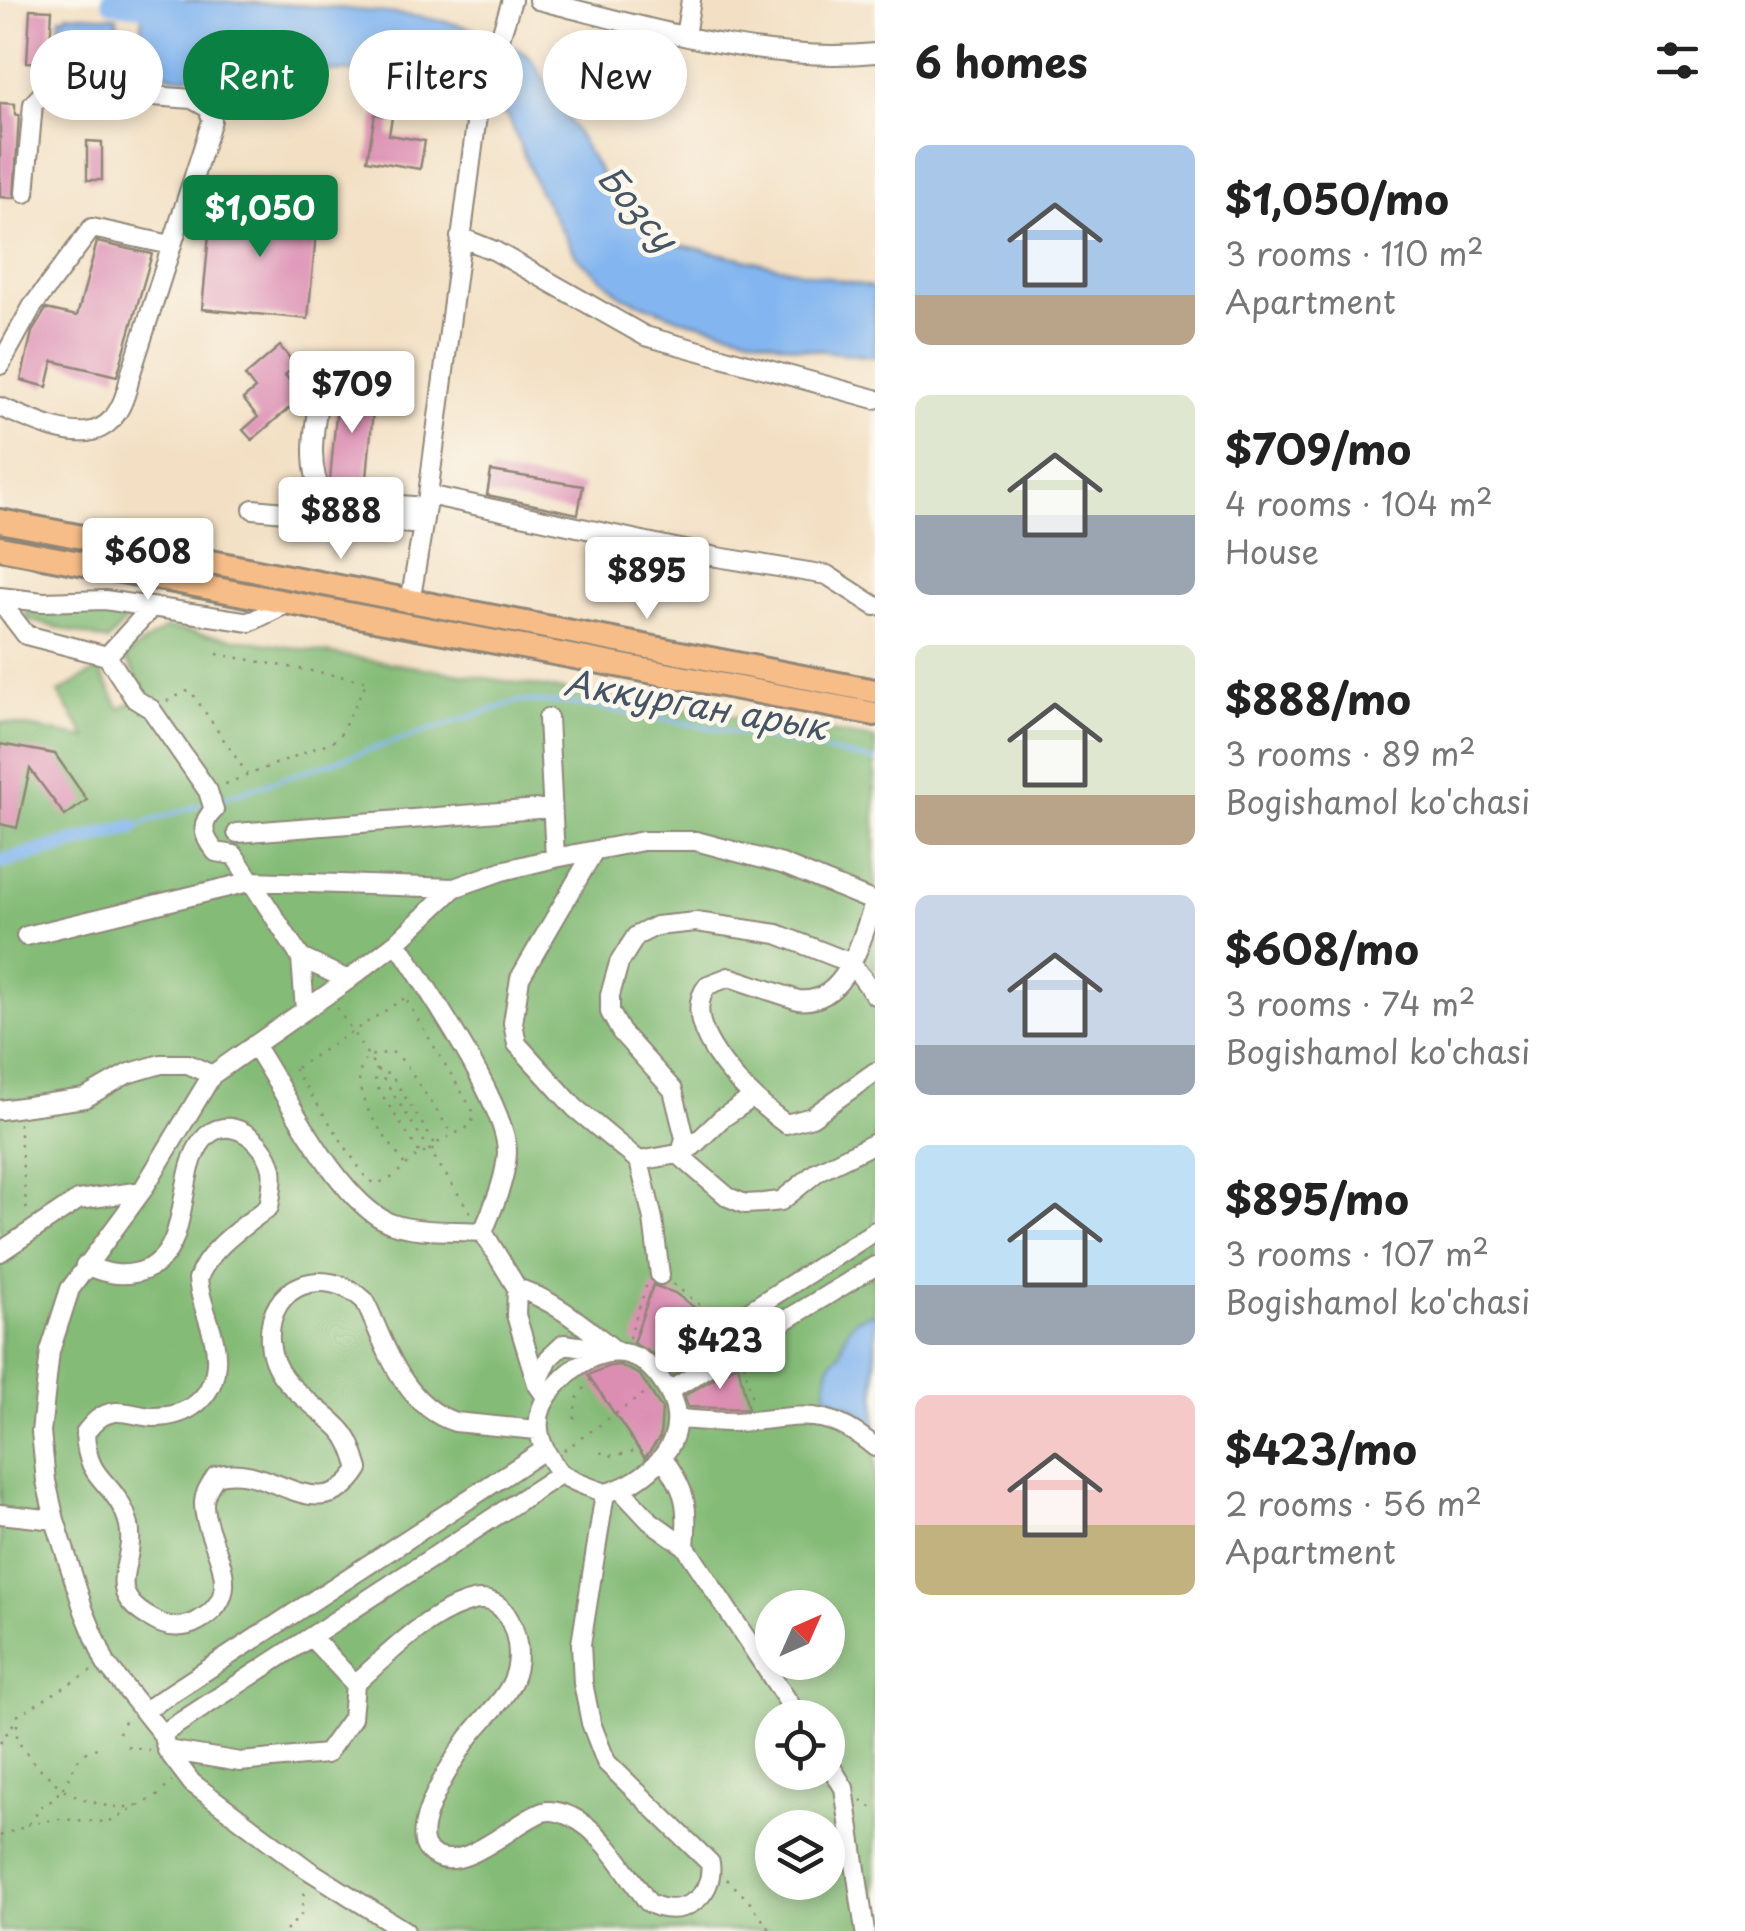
<!DOCTYPE html>
<html lang="en">
<head>
<meta charset="utf-8">
<style>
	:root { --surface:#fff; --page:#f6f6f6; --text:#222; --muted:#767676; --accent:#0b8043 }
	body { margin:0; font-family:"Playpen Sans",sans-serif; background:var(--page); color:var(--text); height:100vh; display:flex; flex-direction:column; font-size:38px; white-space:nowrap }
	* { box-sizing:border-box; margin:0 }
	p { font-size:32px; color:var(--muted) }
	.icon { flex:none; width:55px; height:55px; fill:none; stroke:currentColor; stroke-width:2; stroke-linecap:round; stroke-linejoin:round }
	.map { position:relative; flex:1; overflow:hidden }
	.details { display:flex; flex-direction:column; background:var(--surface); width:870px }
	.details>* { flex:none }
	.banner { position:absolute; left:30px; top:30px; width:695px; height:90px; display:flex; gap:20px }
	.needle { width:65px; rotate:45deg }
	.tools { position:absolute; left:755px; top:1590px; display:grid; gap:20px }
	.tools a { display:grid; place-items:center; width:90px; height:90px; border-radius:50%; background:var(--surface); box-shadow:0 5px 15px #0003; font-size:50px }
	.price { position:absolute; translate:-50% -85px; padding:0 22px; border-radius:10px; background:#fff; color:#222; font-size:32px; line-height:65px; filter:drop-shadow(0 2px 5px #0008) }
	.price::after { content:''; position:absolute; left:50%; top:60px; width:30px; height:22px; margin-left:-15px; background:inherit; clip-path:polygon(0 0,100% 0,50% 100%) }
	.price.current { background:var(--accent); color:#fff }
	ul { padding:0; list-style:none }
	li { display:flex; align-items:center; gap:30px; height:250px; padding:0 40px }
	li span { display:grid; place-items:center; flex:none; width:280px; height:200px; border-radius:15px; color:#555 }
	li>.icon { margin-inline-start:auto }
	span .icon { width:120px; height:120px; fill:#fffc; stroke-width:1 }
	li b { font-size:42px }
	h2 { display:flex; justify-content:space-between; align-items:center; height:120px; padding:0 40px; font-size:42px }
	.chip { padding:0 35px; border-radius:45px; background:var(--surface); box-shadow:0 5px 15px #0003; font-size:35px; line-height:90px }
	.chip.current { background:var(--accent); color:#fff }
	main { display:flex; flex:1; min-height:0 }
	.map>svg:first-child { display:block }
</style>
</head>
<body>
<main>
<div class="map">
<svg width="875" height="1931" viewBox="0 0 875 1931">
	<rect width="100%" height="100%" fill="#fbf7ec"/>
	<filter id="ink" filterUnits="userSpaceOnUse"><feTurbulence type="fractalNoise" baseFrequency=".01" numOctaves="2"/><feDisplacementMap in="SourceGraphic" scale="20" xChannelSelector="R" yChannelSelector="G"/><feConvolveMatrix kernelMatrix="1 2 1 2 8 2 1 2 1" color-interpolation-filters="sRGB"/></filter>
	<filter id="wash" filterUnits="userSpaceOnUse"><feTurbulence type="fractalNoise" baseFrequency=".0048" numOctaves="4" result="noise"/><feDisplacementMap in="SourceGraphic" scale="40" xChannelSelector="R" yChannelSelector="G"/><feGaussianBlur stdDeviation="2.25" result="paint"/><feColorMatrix in="noise" values="0 0 0 0 0 0 0 0 0 0 0 0 0 0 0 0 0 1.4 0 .05"/><feComposite in="paint" operator="in"/></filter>
	<g filter="url(#wash)">
		<rect width="100%" height="100%" fill="#f3e0c4"/>
		<path fill="#84bb77" stroke="#587351" stroke-width="2.5" fill-rule="evenodd" d="M32,610H120L128,612L130,616L108,641L28,620L25,613Z
			M166,628L875,739V1931H0V722L87,738L58,693L99,669L120,709L147,692L124,657ZM772,1608H828V1662H772ZM772,1718H828V1772H772ZM772,1828H828V1882H772Z"/>
		<path fill="#83b6f0" stroke="#57708e" stroke-width="2.5" d="M143,0C207,0 270,3 334,8C402,14 474,17 531,58L628,218L672,243L875,288V357L799,348L679,318L622,296L577,257L537,187L508,116L406,74L221,67L184,77L139,71Z
			M67,14L117,17V25L131,26V31H116L115,45L133,47L132,65L57,60L60,17H66Z
			M872,1313L875,1317V1429L856,1410L826,1395C827,1379 825,1363 840,1354C844,1333 850,1317 872,1313Z"/>
		<g fill="none" stroke-linecap="round" stroke-linejoin="round">
			<path stroke="#83b6f0" stroke-width="4" d="M223,798L519,701L576,704L729,731L875,761
				M133,827L200,805"/>
			<path stroke="#83b6f0" stroke-width="15" d="M0,862L133,827"/>
			<path stroke="#83b6f0" stroke-width="25" d="M114,0L174,8"/>
		</g>
		<g id="blocks">
			<path fill="#dc8db2" d="M30,9L52,10L49,63L27,62Z
				M238,74L299,75L298,96L238,94Z
				M0,103L15,104V115H19L14,198L0,197Z
				M375,114L392,117L389,135L425,141L420,169L367,160Z
				M87,141L102,142V180H87Z
				M212,202L318,212L308,319L202,309Z
				M97,242L152,254L117,376L53,361L47,387L21,380L32,332L46,309L77,316Z
				M280,346L296,366L285,375L303,396L252,440L243,430L258,417L243,399L255,389L245,376Z
				M339,382L375,386L366,490L333,487L330,480Z
				M491,471L583,486L578,514L487,495Z
				M0,744L55,754L87,800L65,816L30,769L17,828L0,824Z
				M653,1285L675,1293L711,1320L656,1356L633,1343Z
				M738,1364L748,1409L688,1407L684,1396Z
				M620,1365L640,1375L662,1409L660,1437L645,1458L588,1375L609,1366Z"/>
		</g>
	</g>
	<g filter="url(#ink)">
		<use href="#blocks" fill-opacity="0" stroke="#8f8678" stroke-width="2.5"/>
		<g fill="none" stroke-linecap="round" stroke-linejoin="round">
			<g stroke="#8f8678" stroke-width="22">
				<path id="minor" d="M538,0C647,27 762,64 875,53
					M685,36L691,0
					M460,237L495,251L645,336L875,399
					M0,365L32,307L92,228L171,245
					M322,379C317,416 303,465 325,499L425,507
					M0,407C58,431 114,461 130,376L212,120L208,108L192,99L48,88L33,104L25,193
					M428,495L717,557L827,575L875,606
					M253,509L422,525
					M0,597L43,602L105,600L250,622L288,603
					M0,601L26,635L107,656L135,699L151,709L208,791L214,810C199,824 203,837 216,852L234,855L301,958L305,1010
					M410,603L428,495L478,108L512,0
					M107,656L151,608
					M548,718L555,858
					M237,833L550,808
					M594,851L520,978L513,1023L517,1044L575,1108L639,1161L653,1219L660,1275
					M875,902C861,937 847,1006 798,1000L729,977L708,985C673,1027 754,1102 786,1124L812,1117L875,1072
					M26,936L253,881L454,888
					M397,942C424,984 507,1105 507,1152C506,1180 493,1207 483,1232
					M301,958L348,980
					M875,995L851,963L777,934L696,922L656,926L636,936L619,963L610,995V1012L621,1032L673,1090L685,1138L682,1150L678,1154L728,1197L745,1204L763,1203L781,1201L818,1171L875,1143
					M254,1045C286,1093 338,1202 390,1223C417,1233 454,1230 483,1232
					M0,1110L85,1098L127,1074L161,1064H188L212,1075
					M639,1161L678,1154L693,1146L721,1119L752,1098
					M483,1232L517,1288L516,1315L537,1384L546,1397
					M0,1252L78,1200L142,1191
					M85,1265C106,1274 123,1278 145,1270C193,1251 175,1174 203,1140C226,1111 265,1139 272,1169C274,1181 271,1195 269,1207C244,1226 208,1249 198,1279C200,1307 218,1334 216,1363C214,1398 188,1417 154,1417C142,1417 128,1411 116,1412C101,1413 93,1423 85,1433C87,1481 110,1478 125,1513C146,1561 93,1588 154,1620C167,1628 184,1629 198,1621C253,1591 204,1544 204,1504C204,1493 210,1485 216,1476C269,1459 318,1533 359,1469C354,1454 351,1440 339,1428C312,1400 272,1384 270,1341C267,1283 326,1264 365,1301C386,1347 403,1405 455,1422L537,1430
					M517,1288C556,1301 584,1326 616,1351
					M655,1371L875,1231
					M537,1384L549,1358L564,1344L606,1350
					M669,1391L875,1266
					M677,1419C696,1420 714,1422 733,1422C797,1420 819,1401 875,1447
					M662,1457C686,1490 689,1505 685,1546
					M621,1490L650,1521L685,1546L799,1718
					M0,1514L55,1520
					M312,1638L355,1684
					M144,1711L544,1450
					M162,1734L560,1474
					M167,1750L240,1762L326,1754L352,1718L355,1684C389,1654 428,1612 473,1601C486,1598 498,1602 506,1614C518,1632 522,1659 513,1680C504,1702 481,1720 467,1740C453,1761 409,1828 428,1850C457,1882 514,1821 543,1812C552,1809 563,1813 572,1817C605,1833 627,1874 648,1902C678,1921 715,1898 710,1863L606,1762L591,1723L583,1683L581,1644L605,1493C638,1486 680,1453 676,1415C675,1402 669,1391 661,1380C629,1334 585,1352 554,1388C535,1409 534,1433 549,1457C553,1463 557,1471 563,1475C575,1483 592,1488 605,1493
					M828,1762L844,1788L865,1931
					M405,1931L307,1869L192,1783L167,1750L162,1734L106,1664L84,1611L55,1520L46,1481L41,1432L50,1351L70,1289L142,1191L212,1075L348,980L397,942L454,888L502,871L555,858L643,841H696L782,864L875,902"/>
			</g>
			<g stroke="#8f8678" stroke-width="28">
				<path id="major" d="M0,521L875,691
					M0,548L875,714"/>
			</g>
			<path stroke="#8f8678" stroke-width="2.5" stroke-dasharray="2.5 8" stroke-linecap="butt" d="M217,654L367,681L338,739L223,785
				M167,701L190,690L247,774
				M337,1008L472,1215
				M296,1068L411,994
				M294,1069L364,1175L375,1184L390,1179L420,1153H431L435,1144L472,1125L473,1111L405,998
				M19,1123L27,1215
				M419,1152L375,1084L376,1070L391,1075L435,1144
				M404,1164C386,1135 340,1088 368,1056L392,1052L403,1061L453,1135
				M673,1284L714,1316
				M629,1338L647,1284
				M744,1363L753,1404
				M574,1419L576,1400L591,1379L639,1450L613,1456L595,1451
				M564,1450L648,1391
				M91,1671L17,1716V1740L32,1761L62,1789C76,1772 74,1750 100,1748
				M119,1733L126,1716
				M0,1743L16,1720
				M127,1746L149,1750
				M861,1800L875,1810
				M27,1825L56,1819L108,1822L159,1795L172,1781
				M0,1836C22,1826 28,1831 41,1806L47,1805L62,1789C85,1801 113,1812 139,1805
				M727,1879L748,1900L771,1931
				M286,1931L301,1915L305,1885"/>
			<use href="#minor" stroke="#fff" stroke-width="18"/>
			<use href="#major" stroke="#f7bd88" stroke-width="22"/>
		</g>
	</g>
	<g text-anchor="middle" dominant-baseline="central" stroke-width="9" stroke-linejoin="round" paint-order="stroke">
		<g font-size="35" font-style="italic" fill="#455566" stroke="#fbf7ec">
			<text transform="translate(639 207) rotate(49)">Бозсу</text>
			<text transform="translate(696 703) rotate(10)">Аккурган арык</text>
		</g>
	</g>
</svg>
<div class="tools">
<a><svg class="needle" viewBox="-14 -14 28 28"><path d="M0-13l5 13h-10z" fill="#e53935"/><path d="M0 13l5-13h-10z" fill="#767676"/></svg></a>
<a><svg class="icon" aria-label="locate" viewBox="0 0 24 24"><circle cx="12" cy="12" r="6"/><path d="M12 2v4M12 18v4M2 12h4M18 12h4"/></svg></a>
<a><svg class="icon" aria-label="layers" viewBox="0 0 24 24"><path d="M12 4l9 5-9 5-9-5zM3 14l9 5 9-5"/></svg></a>
</div>
<b class="price current" style="left:260px;top:260px">$1,050</b>
<b class="price" style="left:352px;top:436px">$709</b>
<b class="price" style="left:341px;top:562px">$888</b>
<b class="price" style="left:148px;top:603px">$608</b>
<b class="price" style="left:647px;top:622px">$895</b>
<b class="price" style="left:720px;top:1392px">$423</b>
<div class="banner">
<a class="chip">Buy</a>
<a class="chip current">Rent</a>
<a class="chip">Filters</a>
<a class="chip">New</a>
</div>
</div>
<section class="details">
<h2>6 homes<svg class="icon" aria-label="filters" viewBox="0 0 24 24"><path d="M4 7h16M4 17h16"/><circle cx="9" cy="7" r="2"/><circle cx="15" cy="17" r="2"/></svg></h2>
<ul>
<li><span style="background:linear-gradient(#a9c7e8 75%,#b9a48a 0)"><svg class="icon" aria-label="home" viewBox="0 0 24 24"><path d="M3 11l9-7 9 7M6 9v11h12V9"/></svg></span><div><b>$1,050/mo</b><p>3 rooms · 110 m²</p><p>Apartment</p></div></li>
<li><span style="background:linear-gradient(#dfe7d0 60%,#9aa5b1 0)"><svg class="icon" aria-label="home" viewBox="0 0 24 24"><path d="M3 11l9-7 9 7M6 9v11h12V9"/></svg></span><div><b>$709/mo</b><p>4 rooms · 104 m²</p><p>House</p></div></li>
<li><span style="background:linear-gradient(#dfe7d0 75%,#b9a48a 0)"><svg class="icon" aria-label="home" viewBox="0 0 24 24"><path d="M3 11l9-7 9 7M6 9v11h12V9"/></svg></span><div><b>$888/mo</b><p>3 rooms · 89 m²</p><p>Bogishamol ko'chasi</p></div></li>
<li><span style="background:linear-gradient(#c9d6e8 75%,#9aa5b1 0)"><svg class="icon" aria-label="home" viewBox="0 0 24 24"><path d="M3 11l9-7 9 7M6 9v11h12V9"/></svg></span><div><b>$608/mo</b><p>3 rooms · 74 m²</p><p>Bogishamol ko'chasi</p></div></li>
<li><span style="background:linear-gradient(#bfe0f5 70%,#9aa5b1 0)"><svg class="icon" aria-label="home" viewBox="0 0 24 24"><path d="M3 11l9-7 9 7M6 9v11h12V9"/></svg></span><div><b>$895/mo</b><p>3 rooms · 107 m²</p><p>Bogishamol ko'chasi</p></div></li>
<li><span style="background:linear-gradient(#f6c9c9 65%,#c2b280 0)"><svg class="icon" aria-label="home" viewBox="0 0 24 24"><path d="M3 11l9-7 9 7M6 9v11h12V9"/></svg></span><div><b>$423/mo</b><p>2 rooms · 56 m²</p><p>Apartment</p></div></li>
</ul>
</section>
</main>
</body>
</html>
